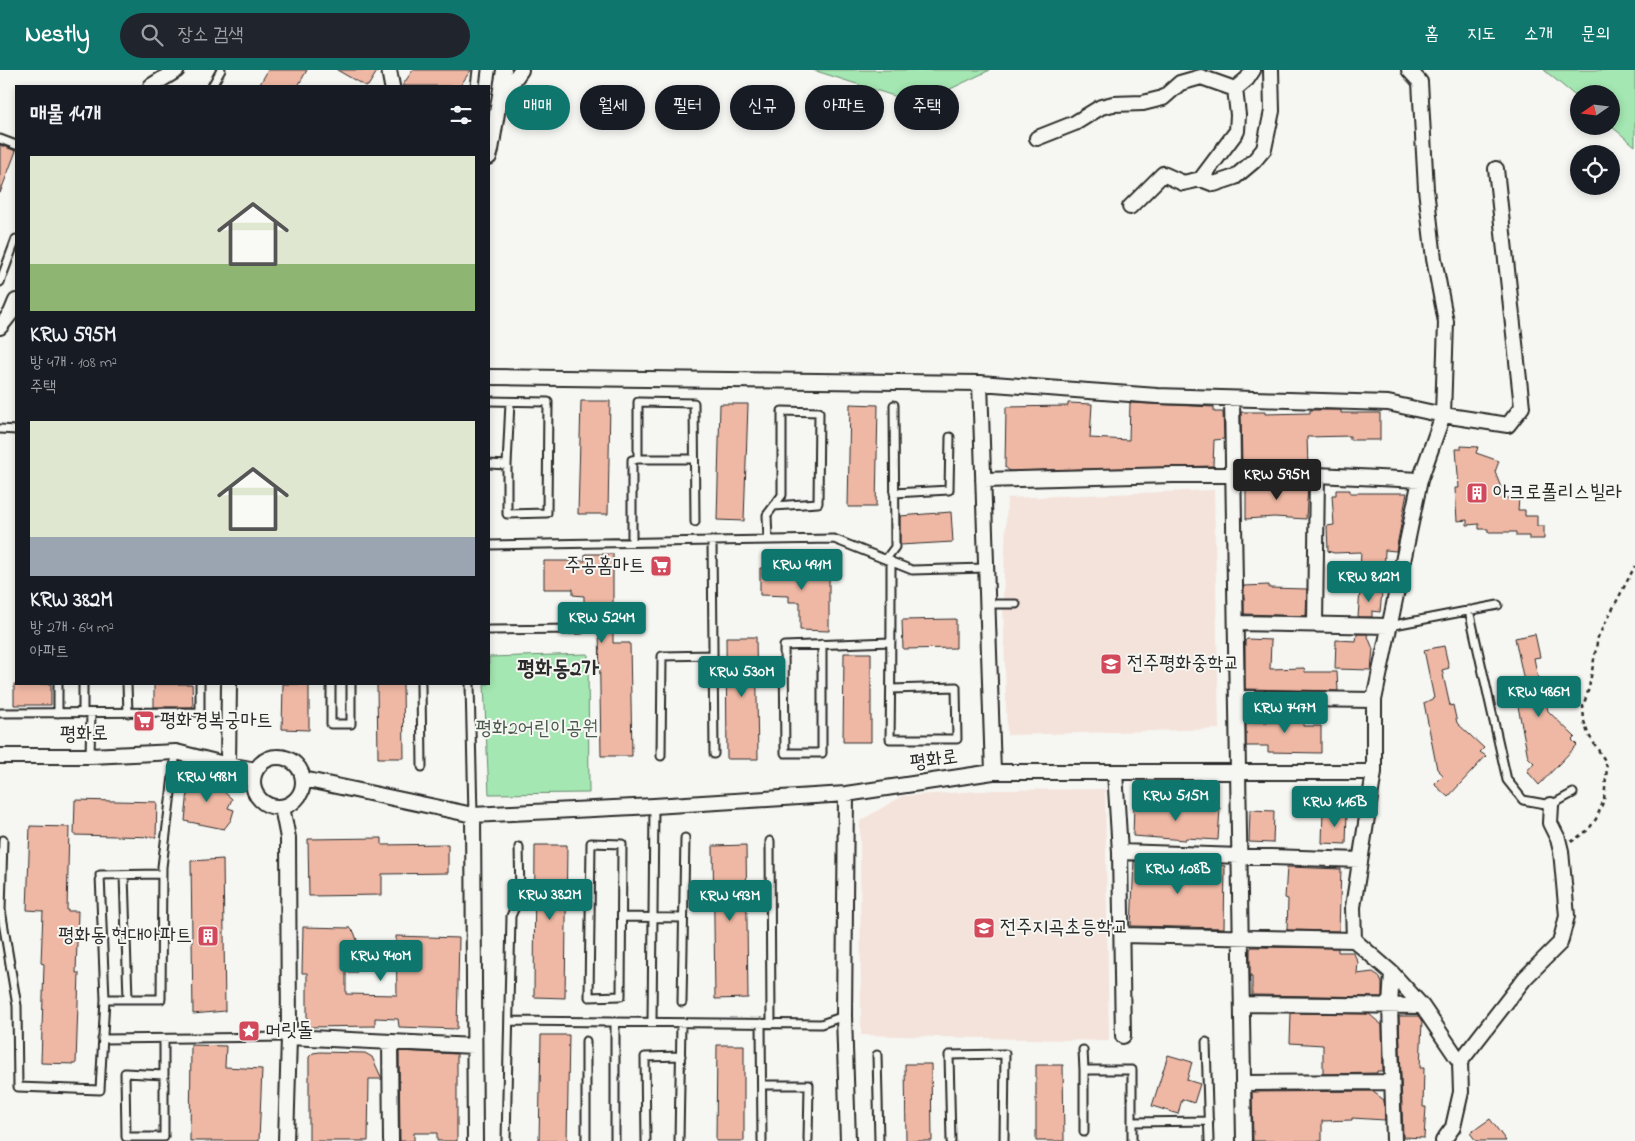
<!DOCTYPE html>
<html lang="ko">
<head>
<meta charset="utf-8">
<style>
	:root { --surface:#171b24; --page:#20242c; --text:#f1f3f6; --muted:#9ea1a6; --accent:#0f766e }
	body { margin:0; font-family:"Indie Flower","Poor Story",sans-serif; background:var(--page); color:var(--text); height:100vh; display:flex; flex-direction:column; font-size:19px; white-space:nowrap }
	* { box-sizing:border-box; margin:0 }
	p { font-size:16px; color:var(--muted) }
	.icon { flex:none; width:28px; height:28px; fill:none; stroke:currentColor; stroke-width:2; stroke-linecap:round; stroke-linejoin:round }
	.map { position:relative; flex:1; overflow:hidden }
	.drawer { position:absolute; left:15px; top:15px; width:475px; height:600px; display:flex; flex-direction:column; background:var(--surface); border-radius:0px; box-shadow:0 2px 8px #0003 }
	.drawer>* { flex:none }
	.top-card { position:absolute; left:505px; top:15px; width:475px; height:45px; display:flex; gap:10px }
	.needle { width:32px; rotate:256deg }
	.controls { position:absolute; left:1570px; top:15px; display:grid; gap:10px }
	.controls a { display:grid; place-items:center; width:50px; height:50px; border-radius:50%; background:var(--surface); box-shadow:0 2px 8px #0003; font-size:25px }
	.price { position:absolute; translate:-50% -42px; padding:0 11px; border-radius:5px; background:var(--accent); color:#fff; font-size:16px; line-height:32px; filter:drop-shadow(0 1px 2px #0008) }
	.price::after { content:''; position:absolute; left:50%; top:30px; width:15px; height:11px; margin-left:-8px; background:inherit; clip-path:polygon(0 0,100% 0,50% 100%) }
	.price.on { background:#222; color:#fff }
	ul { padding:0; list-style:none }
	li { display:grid; align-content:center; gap:10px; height:265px; padding:0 15px }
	li span { display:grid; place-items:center; height:155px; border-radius:0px; color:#555 }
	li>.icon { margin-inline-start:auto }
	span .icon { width:90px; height:90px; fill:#fffc; stroke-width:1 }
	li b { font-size:21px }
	h2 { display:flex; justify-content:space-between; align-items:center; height:60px; padding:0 15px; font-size:21px }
	.pill { padding:0 18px; border-radius:22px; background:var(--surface); box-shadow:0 2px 8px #0003; font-size:18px; line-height:45px }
	.pill.on { background:var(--accent); color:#fff }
	header { display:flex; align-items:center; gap:30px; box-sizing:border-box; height:70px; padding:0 25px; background:var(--accent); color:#fff }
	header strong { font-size:24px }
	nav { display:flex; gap:28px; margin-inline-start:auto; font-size:18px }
	.search { width:350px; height:45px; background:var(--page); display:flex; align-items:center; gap:12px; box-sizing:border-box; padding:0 18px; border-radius:28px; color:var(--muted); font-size:19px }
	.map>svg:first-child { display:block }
</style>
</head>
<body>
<header>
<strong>Nestly</strong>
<div class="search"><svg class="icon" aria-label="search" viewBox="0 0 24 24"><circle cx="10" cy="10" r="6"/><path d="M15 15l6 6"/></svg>장소 검색</div>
<nav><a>홈</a><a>지도</a><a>소개</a><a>문의</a></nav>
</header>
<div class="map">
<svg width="1635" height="1071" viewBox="0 0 1635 1071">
	<rect width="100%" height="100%" fill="#f6f6f2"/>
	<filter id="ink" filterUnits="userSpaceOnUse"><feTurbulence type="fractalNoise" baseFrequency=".02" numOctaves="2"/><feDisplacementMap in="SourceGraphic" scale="10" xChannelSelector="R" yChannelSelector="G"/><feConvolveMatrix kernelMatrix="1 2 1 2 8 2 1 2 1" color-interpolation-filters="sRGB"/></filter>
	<g filter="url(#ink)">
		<path fill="#f4e3db" d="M1214,420L1219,659L1007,665L1003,530L1007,428Z
			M1105,719L1109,971L861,965L860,751L902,726L995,720Z"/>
		<path fill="#a4e7b2" stroke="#68896e" d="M813,0H990L919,34Z
			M1544,0H1635V76L1611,56V24H1579V29Z
			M588,584L589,723L489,724L484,614H489V587Z"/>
		<path fill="#efb8a4" stroke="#2b2b2b" d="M268,0H307L298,16H259Z
			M337,0H378L368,16H365Z
			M413,0H471L460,16H402Z
			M0,75L16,81L0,123Z
			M581,331H610L608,444H578Z
			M1068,333L1092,334L1090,368L1129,370L1130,333L1214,337V342H1223L1224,369L1214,370L1213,396L1010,401L1005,397L1006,337L1068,336Z
			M720,334H748L744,451L717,450Z
			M850,334L878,335L876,437H848Z
			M1310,340H1341V343H1380V370H1350V366L1307,367L1308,396H1242L1241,342H1265V344L1310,343Z
			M1461,376L1478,377L1476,383L1499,391L1495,402L1505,428H1519L1518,440H1525V446H1537V456H1544V469H1529V466H1516V462H1488V459H1479V454L1467,455V450L1457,451L1455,418H1459L1456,379H1461Z
			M1246,414H1308L1306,449L1274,447L1246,449Z
			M1336,420H1350V423H1407L1396,481L1385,480L1384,505L1359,520L1361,482L1334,483L1328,481L1327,456L1334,455L1332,425H1336Z
			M951,442L953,472L900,475V446Z
			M585,484H613V573H630L632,686H601L599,554H584V526L573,525V519H544V491H585Z
			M801,490L829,491V561L800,560V532H789V526L760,525V498H801Z
			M1269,515V518L1307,519L1306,546L1244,544V516Z
			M1360,520L1382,522L1380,542L1372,541V547H1358Z
			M956,549V578L903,579L902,550Z
			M1357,564H1367L1373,579L1371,600L1335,599L1336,570L1356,571Z
			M1535,564L1540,587L1534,588L1541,624L1544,623L1548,641L1575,667L1572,670L1577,675L1539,715L1527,701L1534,693L1528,687L1515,621L1525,616L1515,568Z
			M726,567H756L758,689H727Z
			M1247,569L1271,570L1270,599L1304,598L1305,602H1337L1338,621L1245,619V571Z
			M1444,576L1449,598L1442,600L1450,636L1453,635L1457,653L1484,678L1480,682L1486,686L1448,727L1436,716L1435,713L1443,705L1437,699L1424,633L1434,628L1424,580Z
			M844,583H871V672H843Z
			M14,614H51V635H14Z
			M154,614H192L193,637H154Z
			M283,614H309V660L282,659Z
			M377,614H403L404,688H378Z
			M1283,637L1303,638V656H1321V683L1268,682V676H1246V652H1283Z
			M190,699L214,713L232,729L228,738L234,740L231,750L224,759L185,751Z
			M75,730L157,732L156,767L74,765Z
			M1134,734L1158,735V737L1220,738L1218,770L1186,768L1185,770L1133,766Z
			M1250,740L1274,741L1273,773L1249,772Z
			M1323,741L1347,742L1346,774L1322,773Z
			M30,756L69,757L67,841H78L76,903H79L76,994L41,993L44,894L41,893L43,841L27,840Z
			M382,768V775L448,774V803L382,804V825L309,826L308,769Z
			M535,775H567L565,928L534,927Z
			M746,775L748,928L715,929L713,776Z
			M223,789L225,941L193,944L191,791Z
			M1134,791L1225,796L1224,858L1131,856Z
			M1287,797L1341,799L1339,861L1287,860L1288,829L1285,828Z
			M303,857L350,858L354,862L357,870V902H346V924L397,925L396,866L459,868L457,959L399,957L398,949L375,948V956L307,957V903H302Z
			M1252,877L1338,878V882H1353L1358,892L1357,904L1373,902L1379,906L1382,913V927L1252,925V906H1250V879Z
			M1291,943L1369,944L1382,955L1383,1001H1377V1003L1323,1004V975L1290,973Z
			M1399,946H1419L1422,951L1420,998H1424L1423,1037H1426L1424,1068L1403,1067Z
			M541,965H569L567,1071H539Z
			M191,975L226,976L225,997L262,999L259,1071H190Z
			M717,975H744V1071H716Z
			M399,981L457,984V1071H437V1063H414V1071H400Z
			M320,982L365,983L372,987L382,1009H369L368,1071H309V987L313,983Z
			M1168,985L1192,992L1187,1010L1200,1014L1194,1033L1182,1029L1178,1044L1152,1036Z
			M905,994H931L932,1071H906Z
			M1036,995H1063L1064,1071H1036Z
			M1372,1021L1384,1030L1385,1050L1352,1048V1050L1322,1051V1071H1253L1252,1022Z
			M1490,1049L1506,1071H1476L1470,1063Z"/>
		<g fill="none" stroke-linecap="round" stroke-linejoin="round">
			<g stroke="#2b2b2b" stroke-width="11">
				<path id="service" d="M212,16L221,0
					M475,16L477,0
					M0,69L16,75
					M0,212L16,169
					M489,331L548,332L547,443L507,444V395L510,332
					M0,359L16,360
					M638,389H694
					M489,394L507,395
					M894,423L949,420L950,367
					M768,470L767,445L782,425V341L819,342L818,433L774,436
					M712,471L714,684
					M632,472V390L638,389V332L694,333L695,452
					M489,475L834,469L912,500L986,498
					M886,489L895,477L894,335
					M987,534H1016
					M1469,540L1507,710L1523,730L1551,735L1573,723
					M1389,556L1498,535
					M489,560L581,559
					M822,574V683H785L784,576L891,572
					M58,614V643
					M127,614L128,643
					M331,614V654H351V614
					M421,614L422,697
					M470,614L473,745
					M891,619L956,617L957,669H890C891,609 891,550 891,491
					M0,643L200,642V614
					M83,643V614
					M90,686L91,643
					M661,686L662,586L713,585
					M3,770L1,840L17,936L18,1017L100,1020L105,929L100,805L162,804
					M770,771L771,953
					M591,773L622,774L621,926L589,927Z
					M124,805L128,929
					M622,847L683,848
					M105,929H161L162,797L176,682
					M682,932L685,768
					M509,951L821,954L844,946
					M615,952V1071
					M652,952L654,736
					M761,953L762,1071
					M102,969L289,967
					M586,971V1071
					M1206,972L1209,1071
					M1083,980L1084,1000V1062
					M877,985L879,1071
					M1084,1000H1132V1071
					M164,1005L125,1003L126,1067H164V969
					M762,1015H809L808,1070
					M1132,1052L1209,1051
					M506,1071L511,846L520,826L519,777
					M646,1071L645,987L681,986
					M679,1071L681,953
					M951,1071L949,985L1005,984L1004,1071"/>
			</g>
			<g stroke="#2b2b2b" stroke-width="18">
				<path id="minor" d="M389,0L392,16
					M1409,0L1420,12L1426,119L1434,189L1446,252L1443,345L1420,410L1374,630V702L1353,837L1354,870L1392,903L1422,936L1460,992L1461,1022L1453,1057L1443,1071
					M151,16L177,0
					M500,30L521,0
					M1037,68L1075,53L1101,37L1113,34L1143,33L1163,28L1180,13L1201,7L1235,19L1247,9L1253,0
					M489,87L491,80L504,0
					M1201,109L1237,61L1238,45L1235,19
					M1130,137L1163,104L1183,113L1201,109L1214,114L1235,107L1254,91L1264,79L1272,41L1271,0
					M0,257L11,243L16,231
					M489,307L980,313L1157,326L1388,333L1443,345L1508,355L1522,337L1496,99
					M980,313L993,702
					M1232,329L1244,1071
					M983,410L1173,405H1317L1420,410
					M1236,553L1389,556
					M1315,554L1317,405
					M1237,628L1374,630
					M0,686H90L176,682L228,695L256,700
					M253 712a25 25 0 1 1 50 0a25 25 0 1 1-50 0Z
					M228,695L229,614
					M1115,702L1120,782L1123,966
					M303,709L473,745L654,736L846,724L993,702H1374
					M846,724L844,946L848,1071
					M282,737L288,768L289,967L286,1071
					M473,745L475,1071
					M1120,782L1360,790
					M1122,865L1354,870
					M1392,903L1390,935L1394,1071
					M1242,934L1422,936
					M289,967L474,976
					M390,972L391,1071
					M1460,992L1525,908L1560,873L1567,846L1561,781L1558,769L1550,753L1551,735
					M1243,1013L1392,1012"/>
			</g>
			<path stroke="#2b2b2b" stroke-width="2.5" stroke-dasharray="4 4" stroke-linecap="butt" d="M1571,772L1588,760L1596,749L1604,730L1607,697L1604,689L1588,664L1584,651L1583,637L1589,618L1598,567L1635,496"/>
			<use href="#service" stroke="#f6f6f2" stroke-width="7"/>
			<use href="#minor" stroke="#f6f6f2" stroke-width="14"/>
		</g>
	</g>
	<defs>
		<g id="building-square" transform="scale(1.125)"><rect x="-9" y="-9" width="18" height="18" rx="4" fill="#d1495b" stroke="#f6f6f2"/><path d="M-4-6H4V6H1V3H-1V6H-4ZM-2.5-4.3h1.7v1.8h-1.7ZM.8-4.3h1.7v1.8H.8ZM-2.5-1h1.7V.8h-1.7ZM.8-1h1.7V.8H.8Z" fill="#fff"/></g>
		<g id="supermarket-square" transform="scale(1.125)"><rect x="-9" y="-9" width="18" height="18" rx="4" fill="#d1495b" stroke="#f6f6f2"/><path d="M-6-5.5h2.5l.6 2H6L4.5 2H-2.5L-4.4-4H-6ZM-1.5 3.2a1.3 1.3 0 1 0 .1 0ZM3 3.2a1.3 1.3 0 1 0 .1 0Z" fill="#fff"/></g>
		<g id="school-square" transform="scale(1.125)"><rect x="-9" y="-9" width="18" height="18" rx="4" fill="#d1495b" stroke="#f6f6f2"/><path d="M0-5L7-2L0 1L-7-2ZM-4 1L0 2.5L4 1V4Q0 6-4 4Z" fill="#fff"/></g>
		<g id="sight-square" transform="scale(1.125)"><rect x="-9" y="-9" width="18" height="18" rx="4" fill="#d1495b" stroke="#f6f6f2"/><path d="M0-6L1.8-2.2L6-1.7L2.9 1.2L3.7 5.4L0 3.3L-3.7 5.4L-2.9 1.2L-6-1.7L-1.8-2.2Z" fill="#fff"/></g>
	</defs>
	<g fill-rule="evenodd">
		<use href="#building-square" x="1477" y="423"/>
		<use href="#supermarket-square" x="661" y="496"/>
		<use href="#school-square" x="1111" y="594"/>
		<use href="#supermarket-square" x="144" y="651"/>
		<use href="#school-square" x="984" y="858"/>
		<use href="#building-square" x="208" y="866"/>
		<use href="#sight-square" x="249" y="961"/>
	</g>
	<g text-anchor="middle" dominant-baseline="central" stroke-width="4" stroke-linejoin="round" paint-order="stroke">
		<g font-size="20" fill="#2b2b2b" stroke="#f6f6f2" text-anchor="start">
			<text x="1493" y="423">아크로폴리스빌라</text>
			<text x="645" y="496" text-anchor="end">주공홈마트</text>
			<text x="1127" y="594">전주평화중학교</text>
			<text x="160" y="651">평화경복궁마트</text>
			<text x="1000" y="858">전주지곡초등학교</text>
			<text x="192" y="866" text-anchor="end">평화동 현대아파트</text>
			<text x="265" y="961">머릿돌</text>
		</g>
		<g font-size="20" fill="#495a4d" stroke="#f6f6f2">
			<text x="537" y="659">평화2어린이공원</text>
		</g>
		<g font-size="20" fill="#2b2b2b" stroke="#f6f6f2">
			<text transform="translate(84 665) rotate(-1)">평화로</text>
			<text transform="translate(934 691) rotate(-8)">평화로</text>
		</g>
		<g font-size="22" font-weight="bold" fill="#2b2b2b" stroke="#f6f6f2">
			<text x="558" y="600">평화동2가</text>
		</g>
	</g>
</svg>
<div class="controls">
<a><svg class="needle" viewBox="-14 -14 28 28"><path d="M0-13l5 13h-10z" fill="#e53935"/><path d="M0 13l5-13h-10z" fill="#9ea1a6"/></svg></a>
<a><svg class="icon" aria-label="locate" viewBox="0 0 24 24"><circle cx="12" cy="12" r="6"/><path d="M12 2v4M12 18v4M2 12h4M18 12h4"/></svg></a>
</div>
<b class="price on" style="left:1277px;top:431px">KRW 595M</b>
<b class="price" style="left:802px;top:521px">KRW 491M</b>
<b class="price" style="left:1369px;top:533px">KRW 812M</b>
<b class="price" style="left:602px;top:574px">KRW 524M</b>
<b class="price" style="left:742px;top:628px">KRW 530M</b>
<b class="price" style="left:1539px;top:648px">KRW 486M</b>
<b class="price" style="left:1285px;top:664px">KRW 747M</b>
<b class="price" style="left:207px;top:733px">KRW 498M</b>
<b class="price" style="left:1176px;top:752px">KRW 515M</b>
<b class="price" style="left:1335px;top:758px">KRW 1.16B</b>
<b class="price" style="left:1178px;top:825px">KRW 1.08B</b>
<b class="price" style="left:550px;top:851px">KRW 382M</b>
<b class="price" style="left:730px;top:852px">KRW 493M</b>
<b class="price" style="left:381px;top:912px">KRW 940M</b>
<div class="top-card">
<a class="pill on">매매</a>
<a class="pill">월세</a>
<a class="pill">필터</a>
<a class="pill">신규</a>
<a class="pill">아파트</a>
<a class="pill">주택</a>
</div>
<section class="drawer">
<h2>매물 14개<svg class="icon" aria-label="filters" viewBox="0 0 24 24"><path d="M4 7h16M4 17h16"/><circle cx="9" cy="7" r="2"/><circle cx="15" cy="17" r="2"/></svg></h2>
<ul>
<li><span style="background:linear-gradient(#dfe7d0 70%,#8fb573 0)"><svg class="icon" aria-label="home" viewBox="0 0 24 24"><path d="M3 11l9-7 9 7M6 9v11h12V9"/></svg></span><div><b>KRW 595M</b><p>방 4개 · 108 m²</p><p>주택</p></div></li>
<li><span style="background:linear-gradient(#dfe7d0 75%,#9aa5b1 0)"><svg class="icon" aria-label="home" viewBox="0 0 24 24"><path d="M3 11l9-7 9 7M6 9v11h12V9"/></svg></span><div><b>KRW 382M</b><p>방 2개 · 64 m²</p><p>아파트</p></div></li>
</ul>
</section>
</div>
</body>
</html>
